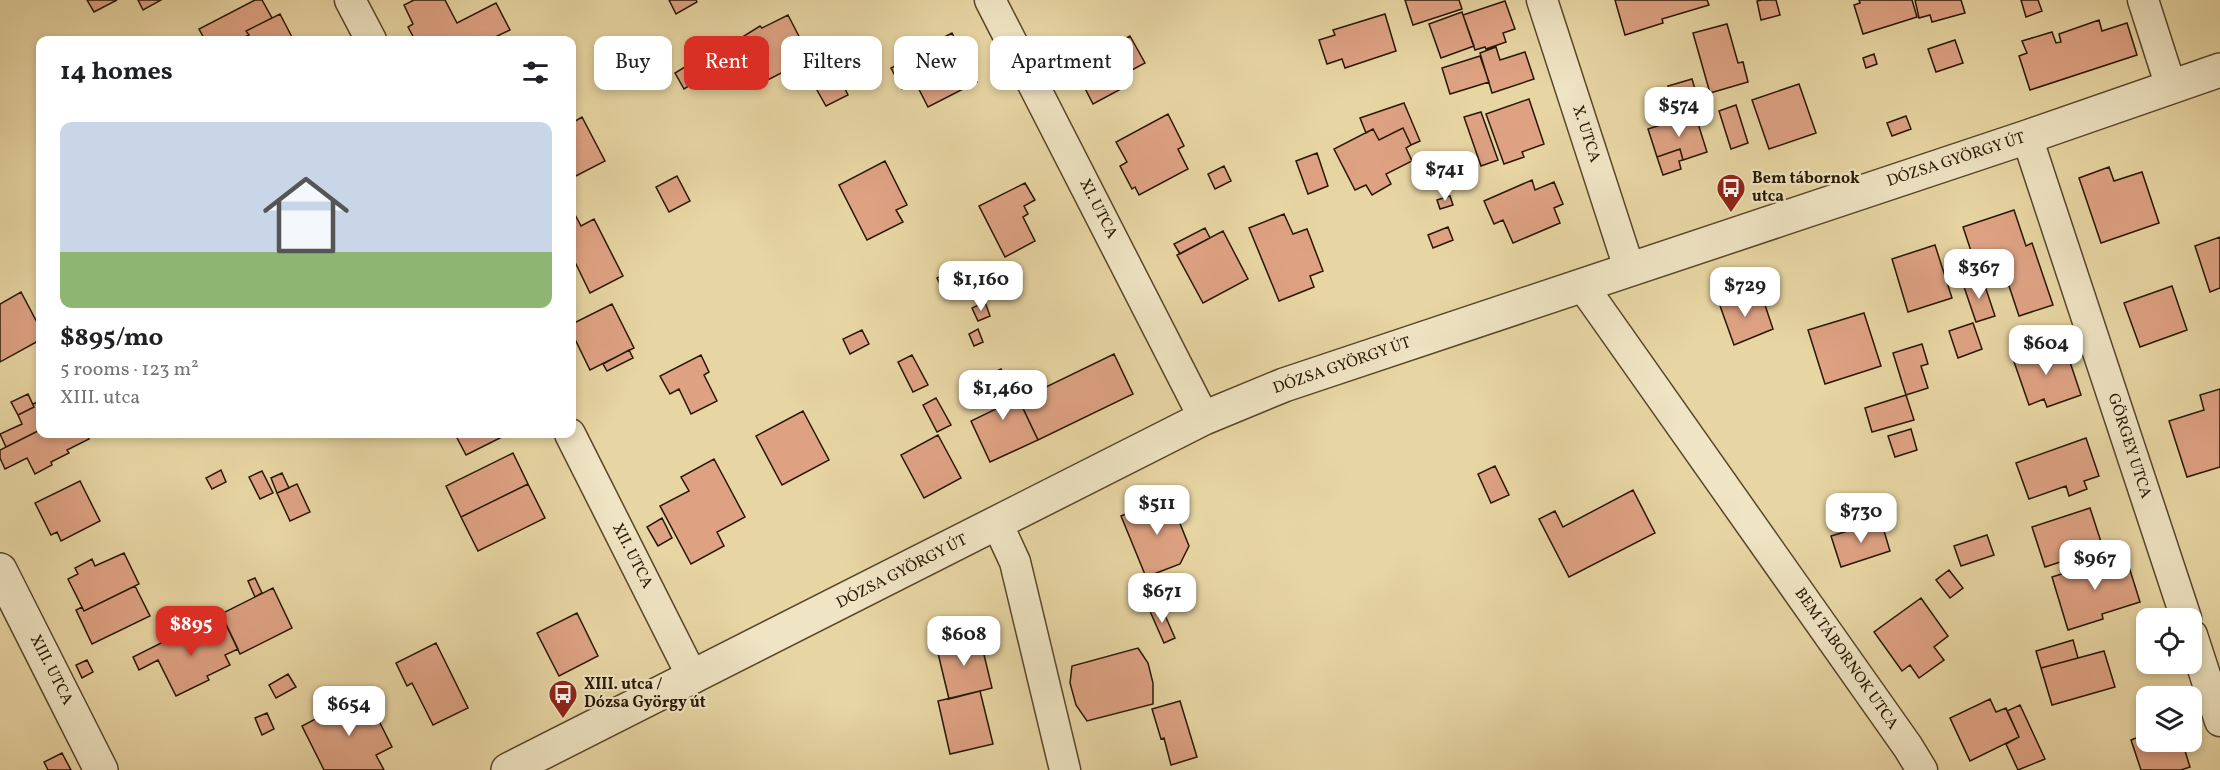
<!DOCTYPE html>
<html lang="en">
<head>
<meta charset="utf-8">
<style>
	:root { --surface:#fff; --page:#f2f2f2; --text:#202124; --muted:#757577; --line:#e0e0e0; --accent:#d93025 }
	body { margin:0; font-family:Vollkorn,serif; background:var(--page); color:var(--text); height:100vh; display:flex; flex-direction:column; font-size:22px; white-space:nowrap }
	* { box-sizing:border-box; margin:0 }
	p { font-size:20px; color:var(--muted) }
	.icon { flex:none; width:33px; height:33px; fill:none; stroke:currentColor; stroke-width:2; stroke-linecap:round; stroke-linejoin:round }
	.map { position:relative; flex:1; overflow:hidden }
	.details { position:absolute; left:36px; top:36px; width:540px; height:402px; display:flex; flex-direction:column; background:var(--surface); border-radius:12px; box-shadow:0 3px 9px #0003 }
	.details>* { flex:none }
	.guide { position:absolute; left:594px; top:36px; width:570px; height:54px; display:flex; gap:12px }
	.controls { position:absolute; left:2136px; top:608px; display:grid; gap:12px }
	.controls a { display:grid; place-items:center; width:66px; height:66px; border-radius:12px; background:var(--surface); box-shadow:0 3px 9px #0003; font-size:30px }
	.price { position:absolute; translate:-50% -51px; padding:0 14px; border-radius:12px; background:#fff; color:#222; font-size:20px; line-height:39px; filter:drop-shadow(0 2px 3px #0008) }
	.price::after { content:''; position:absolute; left:50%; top:36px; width:18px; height:14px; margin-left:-9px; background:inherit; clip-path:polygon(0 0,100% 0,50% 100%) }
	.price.on { background:var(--accent); color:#fff }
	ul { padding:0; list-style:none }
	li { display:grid; align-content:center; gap:12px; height:318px; padding:0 24px }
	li+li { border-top:2px solid var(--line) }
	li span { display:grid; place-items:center; height:186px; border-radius:12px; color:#555 }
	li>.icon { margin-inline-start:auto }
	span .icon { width:108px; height:108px; fill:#fffc; stroke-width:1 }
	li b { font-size:26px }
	h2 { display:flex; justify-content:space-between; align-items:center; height:72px; padding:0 24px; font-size:26px }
	.chip { padding:0 21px; border-radius:12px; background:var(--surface); box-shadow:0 3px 9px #0003; font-size:21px; line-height:54px }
	.chip.on { background:var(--accent); color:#fff }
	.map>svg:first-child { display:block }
</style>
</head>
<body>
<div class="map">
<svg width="2220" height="770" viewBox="0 0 2220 770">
	<rect width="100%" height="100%" fill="#e7d5a3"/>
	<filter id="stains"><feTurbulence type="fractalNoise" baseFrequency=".00333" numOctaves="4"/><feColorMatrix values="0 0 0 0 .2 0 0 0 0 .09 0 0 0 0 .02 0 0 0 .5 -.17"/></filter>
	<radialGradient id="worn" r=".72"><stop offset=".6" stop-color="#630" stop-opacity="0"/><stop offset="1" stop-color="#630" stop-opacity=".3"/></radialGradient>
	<path fill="#dea283" stroke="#281702" stroke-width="1.5" d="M87,0H117L94,12Z
		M138,0H161L143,10Z
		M255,0H262L272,18L246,31L249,35L238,40H205L199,29Z
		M414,0H445L457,23L496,3L510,30L489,40H415L408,27L413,24L404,5Z
		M669,0H696L697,2L676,14Z
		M1405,0H1459L1462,9L1413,25Z
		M1615,0H1707L1709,5L1662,19L1663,23L1625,35Z
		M1762,0H1776L1780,15L1761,20L1757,1Z
		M1859,0H1912L1917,17L1863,34L1854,5L1860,3Z
		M1915,0H1961L1965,13L1932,22L1930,15L1919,18Z
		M2021,0H2038L2042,11L2026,17Z
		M1505,1L1515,29L1503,33L1506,42L1486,49L1485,47L1475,50L1463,15Z
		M1462,12L1474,46L1441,58L1429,24Z
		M280,14L293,39L238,40L249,35L246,31Z
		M1385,14L1396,51L1345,68L1342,59L1327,64L1319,40L1335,35L1333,30Z
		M788,15L805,48L792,55L797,65L750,89L728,46L760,26L762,28Z
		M2099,20L2102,31L2127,23L2137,55L2030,90L2019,56L2027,53L2022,41L2052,32L2056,43L2061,42L2059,34Z
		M1727,24L1738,63L1743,62L1748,82L1710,93L1693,33Z
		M952,33L977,82L928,107L903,58Z
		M1130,36L1145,63L1115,79L1121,89L1093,104L1073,65Z
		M1955,40L1963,63L1936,72L1928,49Z
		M1496,47L1500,60L1525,52L1534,79L1492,93L1480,53Z
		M1874,54L1877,64L1866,68L1863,58Z
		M1480,56L1489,82L1450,94L1442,68Z
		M904,61L915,83L902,89L891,68Z
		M688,65L697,81L684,89L675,73Z
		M836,71L848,95L826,106L813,83Z
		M1692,79L1698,99L1674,107L1668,86Z
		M1799,84L1816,133L1769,149L1752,100Z
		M1529,99L1544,144L1522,152L1524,157L1504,164L1486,114Z
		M1404,103L1420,141L1411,145L1403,128L1379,140L1373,129L1366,133L1360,118Z
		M1736,105L1748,143L1731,149L1719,111Z
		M1481,112L1498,160L1481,166L1464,117Z
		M1168,114L1184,146L1178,149L1188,169L1139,195L1135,187L1132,189L1120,166L1127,162L1116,142Z
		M1695,114L1707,152L1683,160L1680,149L1657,157L1648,129Z
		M1906,116L1911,129L1892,136L1887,123Z
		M582,117L605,161L572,178V123Z
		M1403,128L1411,145L1406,148L1412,161L1386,174L1391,184L1372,195L1366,185L1355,190L1334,149L1373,129L1379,140Z
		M1680,149L1683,160L1679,161L1681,169L1663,175L1657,157Z
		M1317,153L1328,186L1308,194L1296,161Z
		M885,161L907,205L896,210L903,222L867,240L839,185Z
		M1224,166L1231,181L1215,189L1208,174Z
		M2109,167L2114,181L2142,172L2159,223L2101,243L2079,178Z
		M677,176L690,201L669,212L656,187Z
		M1532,180L1535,190L1554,182L1563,204L1554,208L1560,223L1513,243L1503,220L1494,224L1484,201Z
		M1025,183L1035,200L1024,206L1028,214L1023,217L1035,241L1005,257L979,206Z
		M1450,196L1453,205L1440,209L1437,200Z
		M572,209L581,226L594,219L623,276L590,293L575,262L572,264Z
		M2014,210L2026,246L2032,243L2053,305L2019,316L2005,274L1992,278L1988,265L1977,269L1963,227Z
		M1284,214L1293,234L1307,229L1323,271L1310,276L1314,287L1279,301L1249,228Z
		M1448,227L1453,240L1433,248L1428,235Z
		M1205,228L1210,238L1180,254L1174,244Z
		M1223,231L1248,279L1203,303L1177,255Z
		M2220,237V288L2210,292L2195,246Z
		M1935,245L1952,298L1908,312L1892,259Z
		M964,264L971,278L944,292L937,278Z
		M1982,277L1995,316L1976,322L1963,284Z
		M2172,286L2187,330L2140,347L2124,303Z
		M21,292L40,328V340L0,362V304Z
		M1747,293L1750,304L1763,299L1773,329L1734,345L1719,303Z
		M985,302L990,316L978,321L972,308Z
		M612,304L634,348L590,370L572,333V324Z
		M1864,313L1881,366L1825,384L1808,330Z
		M1973,323L1982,349L1958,358L1949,331Z
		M978,329L983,342L974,346L969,334Z
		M862,330L869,344L850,354L843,339Z
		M1922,344L1928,364L1921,366L1928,388L1906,395L1893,353Z
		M2045,344L2049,356L2066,350L2081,395L2047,407L2044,399L2029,405L2012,356Z
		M629,350L633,358L607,371L603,364Z
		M1114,354L1133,394L1038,440L1019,400Z
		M701,355L709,372L704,375L717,401L691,414L679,389L670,394L660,376Z
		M912,355L928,385L913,392L898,362Z
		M1001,369L1016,401L1019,400L1038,440L990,462L971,421L998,408L984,377Z
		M2220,389V467L2187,477L2169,421L2204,410L2200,395Z
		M28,394L34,407L18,415L11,402Z
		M1906,395L1914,420L1872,432L1865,408Z
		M936,398L951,425L937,432L923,405Z
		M40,401V430L6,447L0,434L22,424L18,415L34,407L33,404Z
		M803,411L829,460L782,485L756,436Z
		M1911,429L1917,450L1895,457L1888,436Z
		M40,430V434H86L89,439L67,450L69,453L51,462L52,465L35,474L27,458L5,469L0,458V450Z
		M455,434H508L466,455Z
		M938,435L961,478L924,498L901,455Z
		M2086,438L2099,476L2084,481L2087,489L2069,496L2066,486L2029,499L2016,463Z
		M513,453L528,484L461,517L446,486Z
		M714,459L745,517L717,532L724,546L691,564L660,506L689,491L681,477Z
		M1495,466L1509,495L1491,503L1478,474Z
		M221,470L226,482L212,489L206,478Z
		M262,471L273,493L260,499L249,477Z
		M282,473L289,488L277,493L271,478Z
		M80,481L100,521L61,541L57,532L51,535L35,503Z
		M297,484L310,512L290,521L277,493Z
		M528,484L545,518L478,551L461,517Z
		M1633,490L1655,533L1569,577L1539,519L1555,511L1563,527Z
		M1169,496L1189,546L1180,564L1146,577L1121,516Z
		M2090,508L2103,548L2045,567L2032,527Z
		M662,518L672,538L658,546L647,527Z
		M1881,521L1890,551L1841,567L1831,536Z
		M1987,535L1994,555L1961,566L1954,546Z
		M124,553L139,584L84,611L68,579L78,574L75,568L92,559L95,566Z
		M2125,554L2140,602L2102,614L2103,619L2068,630L2052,577Z
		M1949,570L1963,588L1950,598L1936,580Z
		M255,578L262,593L255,597L248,581Z
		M135,586L150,616L92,644L76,610L82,607L84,611Z
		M273,588L292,628L240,654L221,614Z
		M1921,598L1948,636L1934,647L1944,660L1919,678L1910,665L1902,671L1874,632Z
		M1160,604L1175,638L1164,643L1149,609Z
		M577,613L598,656L559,676L537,633Z
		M224,620L238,649L225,655L230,665L207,676L209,680L176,696L158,660L139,670L133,657L185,631L188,638Z
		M979,634L992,688L949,699L936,645Z
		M2073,640L2078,658L2041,668L2036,651Z
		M436,643L468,708L433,725L412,683L407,686L396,663Z
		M1138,648L1148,663L1153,683V704L1087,721L1076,705L1070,683L1072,666Z
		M2104,651L2115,687L2052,705L2041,668Z
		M87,660L93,672L82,678L76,665Z
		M288,674L296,687L276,698L269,685Z
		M980,691L993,744L950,754L938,701Z
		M365,693L392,747L376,755L384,770H324L302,726Z
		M1990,699L1996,712L2006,708L2019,737L1970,761L1950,718Z
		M1180,701L1197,757L1171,765L1164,738L1161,739L1152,709Z
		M2020,705L2045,759L2018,770L2006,744L2019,737L2007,711Z
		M267,713L274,729L262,735L255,718Z
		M2146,734V741H2182L2190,767L2181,770H2141L2131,740Z
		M62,753L71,770H48L44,762Z"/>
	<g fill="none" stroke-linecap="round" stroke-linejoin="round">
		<g stroke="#58462a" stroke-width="33">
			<path id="minor" d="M350,0L371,40
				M990,0L1204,418
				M1542,0L1629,268
				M2143,0L2171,87
				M2027,137L2186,618
				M1582,285L1908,747L1922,770
				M570,434L693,678
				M997,523L1015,562L1065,770
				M2192,635L2220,721"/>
		</g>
		<g stroke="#58462a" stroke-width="36">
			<path id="tertiary" d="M0,570L101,770
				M508,770L1204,418L1284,385L2027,137L2220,70"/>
		</g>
		<use href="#minor" stroke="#efe4c3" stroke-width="30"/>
		<use href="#tertiary" stroke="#efe4c3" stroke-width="33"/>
	</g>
	<defs>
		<g id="bus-pin" transform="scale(1.5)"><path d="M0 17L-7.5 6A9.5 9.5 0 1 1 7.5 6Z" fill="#8f2418" stroke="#efe4c3"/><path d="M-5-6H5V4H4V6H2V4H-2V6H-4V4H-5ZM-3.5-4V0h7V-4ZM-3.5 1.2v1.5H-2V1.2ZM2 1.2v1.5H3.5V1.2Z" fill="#fff"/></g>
	</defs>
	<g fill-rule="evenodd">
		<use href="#bus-pin" x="1731" y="188"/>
		<use href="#bus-pin" x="563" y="694"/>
	</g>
	<g text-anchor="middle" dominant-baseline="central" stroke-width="4.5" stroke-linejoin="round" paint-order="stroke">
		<g font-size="16" fill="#281702" stroke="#efe4c3">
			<text transform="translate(1586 134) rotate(72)">X. UTCA</text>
			<text transform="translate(1956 160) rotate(-18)">DÓZSA GYÖRGY ÚT</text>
			<text transform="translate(1098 209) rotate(63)">XI. UTCA</text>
			<text transform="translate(1342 366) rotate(-19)">DÓZSA GYÖRGY ÚT</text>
			<text transform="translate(2129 446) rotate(72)">GÖRGEY UTCA</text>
			<text transform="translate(632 556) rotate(63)">XII. UTCA</text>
			<text transform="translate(902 572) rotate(-27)">DÓZSA GYÖRGY ÚT</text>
			<text transform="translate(1846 659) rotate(55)">BEM TÁBORNOK UTCA</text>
			<text transform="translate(51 670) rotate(63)">XIII. UTCA</text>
		</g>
		<g font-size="16" font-weight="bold" fill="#281702" stroke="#efe4c3" text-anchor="start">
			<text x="1752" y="179">Bem tábornok<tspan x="1752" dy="18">utca</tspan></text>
			<text x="584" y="685">XIII. utca /<tspan x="584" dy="18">Dózsa György út</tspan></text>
		</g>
	</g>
	<rect width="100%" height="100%" filter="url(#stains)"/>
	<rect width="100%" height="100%" fill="url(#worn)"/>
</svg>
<div class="controls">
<a><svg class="icon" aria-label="locate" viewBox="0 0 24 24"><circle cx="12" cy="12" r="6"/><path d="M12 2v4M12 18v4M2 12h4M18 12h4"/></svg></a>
<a><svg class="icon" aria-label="layers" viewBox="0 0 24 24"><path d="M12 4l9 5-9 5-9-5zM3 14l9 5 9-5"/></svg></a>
</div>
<b class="price" style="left:1679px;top:138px">$574</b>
<b class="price" style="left:1445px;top:202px">$741</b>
<b class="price" style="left:1979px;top:300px">$367</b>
<b class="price" style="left:981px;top:312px">$1,160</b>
<b class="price" style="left:1745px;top:318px">$729</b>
<b class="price" style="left:2046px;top:376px">$604</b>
<b class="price" style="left:1003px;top:421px">$1,460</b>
<b class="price" style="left:1157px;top:536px">$511</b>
<b class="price" style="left:1861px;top:544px">$730</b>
<b class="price" style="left:2095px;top:591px">$967</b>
<b class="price" style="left:1162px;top:624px">$671</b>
<b class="price on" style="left:191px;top:657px">$895</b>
<b class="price" style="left:964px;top:667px">$608</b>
<b class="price" style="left:349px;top:737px">$654</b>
<div class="guide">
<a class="chip">Buy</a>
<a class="chip on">Rent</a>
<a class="chip">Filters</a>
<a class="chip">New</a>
<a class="chip">Apartment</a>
</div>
<section class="details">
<h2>14 homes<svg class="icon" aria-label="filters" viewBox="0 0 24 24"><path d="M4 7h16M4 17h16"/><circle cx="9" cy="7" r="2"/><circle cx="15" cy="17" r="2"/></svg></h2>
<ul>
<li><span style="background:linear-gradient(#c9d6e8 70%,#8fb573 0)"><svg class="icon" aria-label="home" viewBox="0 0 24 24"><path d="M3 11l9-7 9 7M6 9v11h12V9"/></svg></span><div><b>$895/mo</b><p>5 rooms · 123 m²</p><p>XIII. utca</p></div></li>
</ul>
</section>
</div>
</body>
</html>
